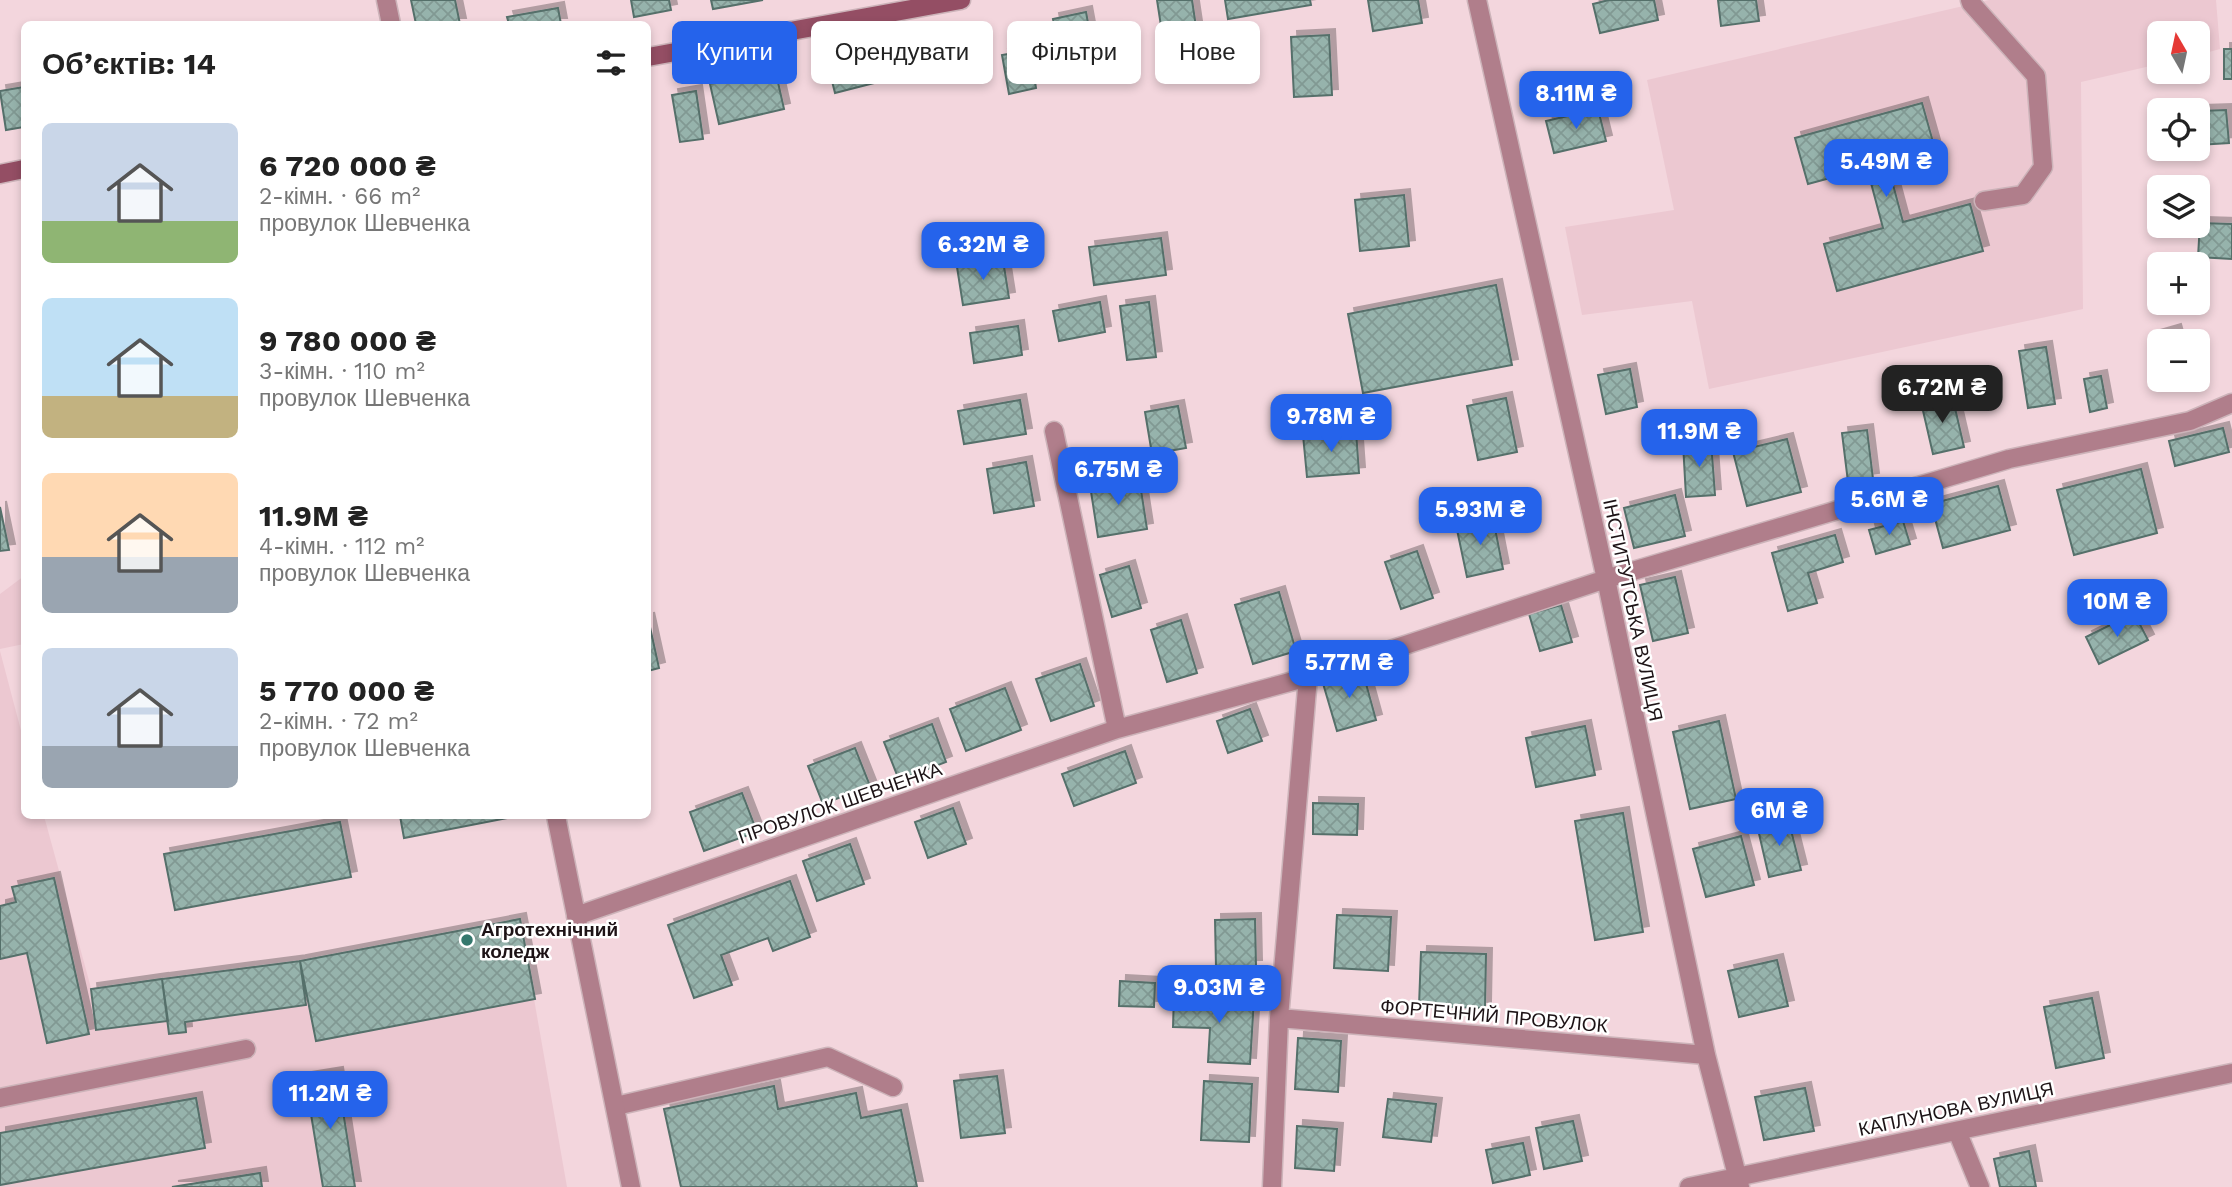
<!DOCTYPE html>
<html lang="uk">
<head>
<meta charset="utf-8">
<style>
	:root { --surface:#fff; --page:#f2f2f2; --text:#222; --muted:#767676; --accent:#2563eb }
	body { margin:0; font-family:"Work Sans",sans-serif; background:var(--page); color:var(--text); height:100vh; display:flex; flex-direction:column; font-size:26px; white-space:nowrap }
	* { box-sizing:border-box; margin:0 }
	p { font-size:23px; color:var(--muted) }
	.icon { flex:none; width:38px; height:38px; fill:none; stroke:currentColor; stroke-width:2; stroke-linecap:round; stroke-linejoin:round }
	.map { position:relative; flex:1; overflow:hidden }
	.side { position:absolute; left:21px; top:21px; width:630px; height:798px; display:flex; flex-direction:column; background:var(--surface); border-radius:10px; box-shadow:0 4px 10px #0003 }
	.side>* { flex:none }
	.hud { position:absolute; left:672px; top:21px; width:665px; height:63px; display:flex; gap:14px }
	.needle { width:46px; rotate:351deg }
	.buttons { position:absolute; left:2147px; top:21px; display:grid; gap:14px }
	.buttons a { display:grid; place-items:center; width:63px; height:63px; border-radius:10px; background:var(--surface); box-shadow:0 4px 10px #0003; font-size:35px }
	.price { position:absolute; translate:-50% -60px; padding:0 16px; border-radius:14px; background:var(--accent); color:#fff; font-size:23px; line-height:46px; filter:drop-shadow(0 2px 4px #0008) }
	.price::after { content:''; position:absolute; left:50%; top:42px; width:21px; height:16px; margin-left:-10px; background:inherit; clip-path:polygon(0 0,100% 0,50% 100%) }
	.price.selected { background:#222; color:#fff }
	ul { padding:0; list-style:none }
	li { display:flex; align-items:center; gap:21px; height:175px; padding:0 21px }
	li span { display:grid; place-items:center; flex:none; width:196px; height:140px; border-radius:10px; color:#555 }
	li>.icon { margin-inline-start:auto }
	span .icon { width:84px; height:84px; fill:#fffc; stroke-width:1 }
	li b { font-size:30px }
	h2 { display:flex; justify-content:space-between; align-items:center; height:84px; padding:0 21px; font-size:30px }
	.tag { padding:0 24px; border-radius:10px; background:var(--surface); box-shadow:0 4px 10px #0003; font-size:24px; line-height:63px }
	.tag.selected { background:var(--accent); color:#fff }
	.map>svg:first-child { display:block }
</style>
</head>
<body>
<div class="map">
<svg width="2232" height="1187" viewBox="0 0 2232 1187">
	<defs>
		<pattern id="building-cross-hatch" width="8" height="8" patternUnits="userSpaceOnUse" patternTransform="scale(1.75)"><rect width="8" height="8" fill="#96b3ac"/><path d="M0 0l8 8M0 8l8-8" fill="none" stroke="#819993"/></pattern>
		<filter id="shadow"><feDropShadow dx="6" dy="-6" stdDeviation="0" flood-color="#0004"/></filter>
	</defs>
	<rect width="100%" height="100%" fill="#f3d6dd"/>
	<path fill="#ecc8d1" d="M1989,0H2216L2220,49L2198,55V33H2160L2159,64L2081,82L2083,309L1709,389L1692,301L1582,315L1565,227L1674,210L1647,80Z
		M24,576V644L0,649V594Z
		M0,651L24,742V816H44L91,988L300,961L520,919L567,1187H0Z"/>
	<path fill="url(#building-cross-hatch)" stroke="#556f6a" stroke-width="2" filter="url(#shadow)" d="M411,0H455L460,24H416Z
		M631,0H669L671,10L634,17Z
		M711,0H763L713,9Z
		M1157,0H1192L1199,47L1165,52Z
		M1225,0H1310L1311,5L1228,19Z
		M1368,0H1418L1422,23L1373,31Z
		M1609,0H1654L1658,20L1600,33L1593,4Z
		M1718,0H1756L1759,21L1721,26Z
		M558,8L561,24H509L507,17Z
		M1086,12L1094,55L1061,61L1053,19Z
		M974,33L979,62L930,71L925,42Z
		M1329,35L1332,95L1294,97L1291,37Z
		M2224,49H2232V79H2224Z
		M1030,50L1036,88L1009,94L1002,55Z
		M875,54L882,81L835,93L828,65Z
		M775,69L784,109L719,124L710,84Z
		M24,87V127L6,130L0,91Z
		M696,91L703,139L680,142L672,95Z
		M1922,103L1935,149L1887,162L1903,222L1970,204L1983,251L1837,291L1824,244L1883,228L1867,168L1808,184L1795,138Z
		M1598,109L1606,141L1554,153L1546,121Z
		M2226,110L2229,143L2198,145V111Z
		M1404,195L1409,246L1360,251L1355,200Z
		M2200,223L2232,224V259L2198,257Z
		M1161,238L1166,275L1094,285L1089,247Z
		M1003,260L1009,298L963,305L957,267Z
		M1496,285L1512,365L1363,393L1348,314Z
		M1100,302L1105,332L1059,341L1053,311Z
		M1149,302L1156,357L1127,360L1120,306Z
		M1018,326L1022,355L974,363L970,333Z
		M2175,330L2178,341H2160V368L2151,337Z
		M2046,347L2055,404L2028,408L2019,351Z
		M1630,369L1637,407L1606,414L1598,375Z
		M2101,376L2107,408L2090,412L2084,379Z
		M1952,395L1964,447L1933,454L1921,402Z
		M1506,398L1517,452L1478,460L1467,406Z
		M1020,400L1026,434L964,444L958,411Z
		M1178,406L1186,448L1152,454L1145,412Z
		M2223,428L2229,452L2175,466L2169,441Z
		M1867,430L1873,479L1848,482L1842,433Z
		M1356,431L1359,473L1307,477L1303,435Z
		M1787,439L1801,492L1747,506L1733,452Z
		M1711,441L1715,495L1686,497L1683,443Z
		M1026,462L1034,506L994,513L987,469Z
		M2141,469L2157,533L2074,555L2057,490Z
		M1139,477L1147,529L1098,537L1090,485Z
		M1998,486L2010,530L1943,548L1931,504Z
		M1675,495L1685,536L1634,548L1624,508Z
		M0,507L9,550L0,551Z
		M1493,518L1503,569L1467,577L1456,525Z
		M1903,521L1910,544L1876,554L1869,530Z
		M1835,535L1843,562L1808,573L1817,603L1788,611L1772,553Z
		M1417,551L1433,598L1401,609L1385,562Z
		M1129,566L1141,608L1112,617L1100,575Z
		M1675,577L1688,633L1653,641L1640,585Z
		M1279,592L1296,651L1253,664L1235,605Z
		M1561,605L1572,642L1540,651L1529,614Z
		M2134,613L2148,640L2099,664L2086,637Z
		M648,618L659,668L648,671Z
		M1181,620L1197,673L1167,682L1151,630Z
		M1080,664L1094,706L1051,721L1036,679Z
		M1362,669L1376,720L1337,731L1322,680Z
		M1005,688L1021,730L966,751L950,709Z
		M1250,709L1262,741L1228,753L1217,721Z
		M1719,721L1736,799L1690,809L1673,732Z
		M932,724L946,762L899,780L884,742Z
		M1585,726L1595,775L1536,787L1526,738Z
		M855,748L870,786L823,804L808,766Z
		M1125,751L1136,783L1074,806L1062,774Z
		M742,793L757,832L704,851L690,812Z
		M1313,803L1358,804L1357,835L1313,834Z
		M953,808L966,844L928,858L915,822Z
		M1623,813L1643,932L1595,940L1575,821Z
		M400,816H513V817L404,838Z
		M1788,818L1801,870L1769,877L1757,825Z
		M340,822L351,877L175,910L164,854Z
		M1741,836L1754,885L1706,897L1693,849Z
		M850,844L864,884L817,901L803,861Z
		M54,878L89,1034L47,1043L27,953L0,959V906L16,902L12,887Z
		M790,881L810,937L773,951L768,938L721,955L732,985L694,998L668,925Z
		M1337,915L1391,917L1388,971L1334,968Z
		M520,919L535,999L316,1041L300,961Z
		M1255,919L1256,966L1216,967L1215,920Z
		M1421,952L1486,954L1485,1008L1419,1006Z
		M1777,960L1788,1006L1739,1017L1728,971Z
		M300,961L306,1005L185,1022L186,1032L169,1034L162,979Z
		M162,979L168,1021L96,1030L91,989Z
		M1120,981L1155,983L1154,1007L1119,1006Z
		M1174,995L1254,999L1250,1064L1208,1062L1210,1028L1173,1027Z
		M2092,998L2104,1058L2056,1068L2044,1007Z
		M1298,1038L1341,1041L1338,1092L1295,1089Z
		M337,1073L355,1187H323L305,1078Z
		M997,1076L1005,1133L961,1138L954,1081Z
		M1204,1081L1252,1084L1249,1142L1201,1140Z
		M774,1086L778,1109L856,1093L861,1118L901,1110L917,1187H681L664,1109Z
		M1805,1088L1814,1131L1764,1140L1755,1097Z
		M196,1098L205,1148L0,1185V1133Z
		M1388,1099L1436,1104L1431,1142L1383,1137Z
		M1573,1121L1582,1161L1544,1169L1536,1128Z
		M1297,1126L1337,1129L1334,1171L1295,1168Z
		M1523,1143L1530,1175L1493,1183L1486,1150Z
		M2029,1151L2036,1187H2000L1994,1159Z
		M260,1173L262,1187H172Z"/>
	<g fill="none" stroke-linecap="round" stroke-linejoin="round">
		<g stroke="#ccb3b9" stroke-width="21">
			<path id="lane" d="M1970,0L1971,3L2036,76L2043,167L2023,195L1984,201
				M0,1098L246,1049
				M616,1106L828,1057L893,1087
				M1957,1131L1980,1187"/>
		</g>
		<g stroke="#ccb3b9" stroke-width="21">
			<path id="street" d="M386,0L391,24
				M1477,0L1606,579L1706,1055L1740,1187
				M1054,431L1117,729
				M556,816L631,1187
				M576,916L1117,729L1308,677L1606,579L2009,459L2190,421L2232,403
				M1279,1018L1706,1055
				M1272,1187L1279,1018L1308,677
				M1689,1187L2232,1073"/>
		</g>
		<g stroke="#ccb3b9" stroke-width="21">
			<path id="secondary" d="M648,57L961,0
				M0,174L24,169"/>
		</g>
		<use href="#lane" stroke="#b07e8b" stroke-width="18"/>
		<use href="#street" stroke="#b07e8b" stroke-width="18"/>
		<use href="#secondary" stroke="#944e64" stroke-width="18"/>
	</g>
	<circle fill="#34786d" stroke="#fff" stroke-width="2.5" cx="467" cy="940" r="7"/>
	<g text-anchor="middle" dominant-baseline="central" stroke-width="5" stroke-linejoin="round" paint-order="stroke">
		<g font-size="19" fill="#1d1316" stroke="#fff">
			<text transform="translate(1633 610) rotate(78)">ІНСТИТУТСЬКА ВУЛИЦЯ</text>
			<text transform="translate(840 803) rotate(-19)">ПРОВУЛОК ШЕВЧЕНКА</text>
			<text transform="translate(1494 1016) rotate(5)">ФОРТЕЧНИЙ ПРОВУЛОК</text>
			<text transform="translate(1956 1109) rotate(-12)">КАПЛУНОВА ВУЛИЦЯ</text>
		</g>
		<g font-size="19" font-weight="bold" fill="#1d1316" stroke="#fff" text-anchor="start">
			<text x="481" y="929">Агротехнічний<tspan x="481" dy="22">коледж</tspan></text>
		</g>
	</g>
</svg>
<div class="buttons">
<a><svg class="needle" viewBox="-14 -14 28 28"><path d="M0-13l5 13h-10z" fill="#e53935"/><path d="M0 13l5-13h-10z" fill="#767676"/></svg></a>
<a><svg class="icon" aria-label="locate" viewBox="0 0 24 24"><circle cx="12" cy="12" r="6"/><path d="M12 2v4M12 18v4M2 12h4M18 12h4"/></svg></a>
<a><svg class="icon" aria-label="layers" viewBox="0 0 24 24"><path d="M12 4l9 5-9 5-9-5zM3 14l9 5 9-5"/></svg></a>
<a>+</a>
<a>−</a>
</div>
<b class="price" style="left:1576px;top:131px">8.11M ₴</b>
<b class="price" style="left:1886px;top:199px">5.49M ₴</b>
<b class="price" style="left:983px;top:282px">6.32M ₴</b>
<b class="price selected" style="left:1942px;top:425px">6.72M ₴</b>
<b class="price" style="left:1331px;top:454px">9.78M ₴</b>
<b class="price" style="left:1699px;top:469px">11.9M ₴</b>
<b class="price" style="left:1118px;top:507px">6.75M ₴</b>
<b class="price" style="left:1889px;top:537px">5.6M ₴</b>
<b class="price" style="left:1480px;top:547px">5.93M ₴</b>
<b class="price" style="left:2117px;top:639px">10M ₴</b>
<b class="price" style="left:1349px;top:700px">5.77M ₴</b>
<b class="price" style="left:1779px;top:848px">6M ₴</b>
<b class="price" style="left:1219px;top:1025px">9.03M ₴</b>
<b class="price" style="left:330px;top:1131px">11.2M ₴</b>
<div class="hud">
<a class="tag selected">Купити</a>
<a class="tag">Орендувати</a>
<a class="tag">Фільтри</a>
<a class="tag">Нове</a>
</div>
<section class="side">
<h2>Об’єктів: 14<svg class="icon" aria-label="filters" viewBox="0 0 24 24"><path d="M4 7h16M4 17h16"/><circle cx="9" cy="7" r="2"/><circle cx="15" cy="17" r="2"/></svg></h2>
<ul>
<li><span style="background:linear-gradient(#c9d6e8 70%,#8fb573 0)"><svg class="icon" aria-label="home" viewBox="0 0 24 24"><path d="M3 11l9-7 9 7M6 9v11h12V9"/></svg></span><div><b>6 720 000 ₴</b><p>2-кімн. · 66 m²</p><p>провулок Шевченка</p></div></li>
<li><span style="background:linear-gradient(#bfe0f5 70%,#c2b280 0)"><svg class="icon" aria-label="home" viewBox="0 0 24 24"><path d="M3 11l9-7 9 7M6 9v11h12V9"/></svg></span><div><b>9 780 000 ₴</b><p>3-кімн. · 110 m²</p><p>провулок Шевченка</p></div></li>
<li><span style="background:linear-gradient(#ffd9b3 60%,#9aa5b1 0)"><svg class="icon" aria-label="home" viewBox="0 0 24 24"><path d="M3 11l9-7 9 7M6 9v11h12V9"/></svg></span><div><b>11.9M ₴</b><p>4-кімн. · 112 m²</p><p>провулок Шевченка</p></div></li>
<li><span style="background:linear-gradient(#c9d6e8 70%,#9aa5b1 0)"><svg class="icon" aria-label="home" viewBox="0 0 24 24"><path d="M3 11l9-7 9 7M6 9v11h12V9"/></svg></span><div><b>5 770 000 ₴</b><p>2-кімн. · 72 m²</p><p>провулок Шевченка</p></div></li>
</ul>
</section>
</div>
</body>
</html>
